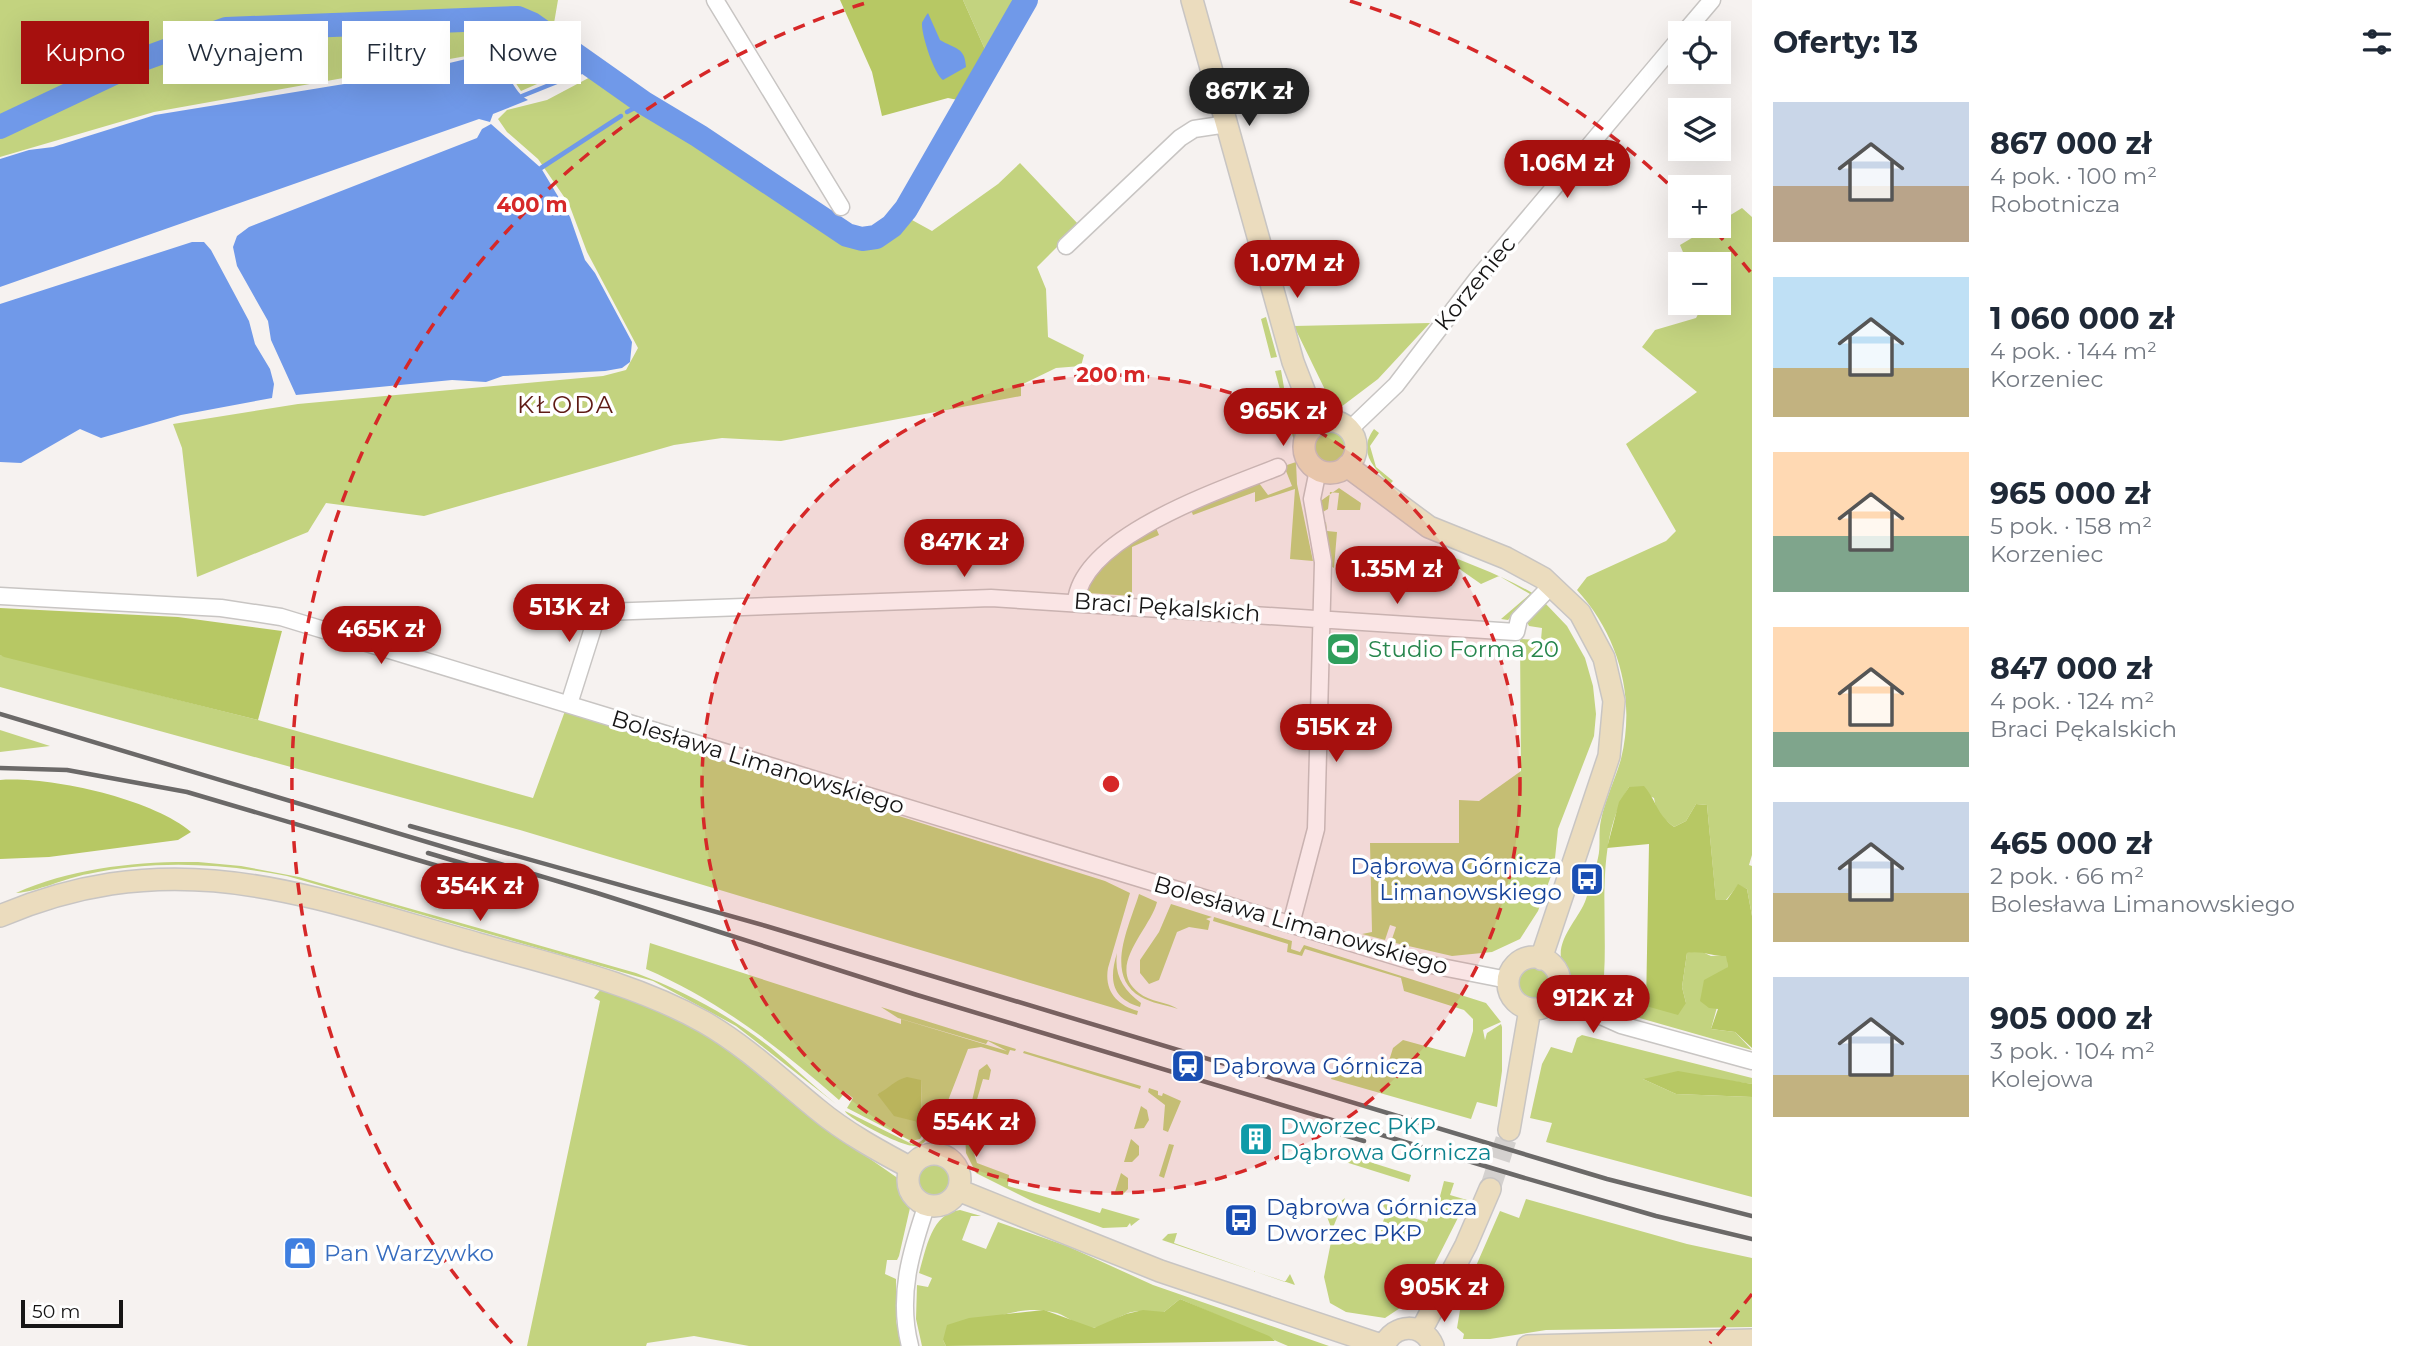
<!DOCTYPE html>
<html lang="pl">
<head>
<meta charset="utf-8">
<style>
	:root { --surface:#fff; --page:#f6f6f7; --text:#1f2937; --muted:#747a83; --accent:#a6100e }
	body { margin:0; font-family:Montserrat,sans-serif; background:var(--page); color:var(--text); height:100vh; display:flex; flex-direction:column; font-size:26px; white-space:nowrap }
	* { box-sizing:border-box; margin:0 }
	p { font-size:23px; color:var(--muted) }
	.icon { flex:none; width:38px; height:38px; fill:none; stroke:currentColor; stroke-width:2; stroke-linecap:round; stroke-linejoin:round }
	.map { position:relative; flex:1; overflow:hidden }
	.sheet { display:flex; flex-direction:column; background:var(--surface); width:665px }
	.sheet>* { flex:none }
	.banner { position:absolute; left:21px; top:21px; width:665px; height:63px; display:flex; gap:14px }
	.fabs { position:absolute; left:1668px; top:21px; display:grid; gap:14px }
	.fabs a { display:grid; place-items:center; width:63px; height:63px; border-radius:0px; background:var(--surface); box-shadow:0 7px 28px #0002; font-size:35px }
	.scale { position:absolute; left:21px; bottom:18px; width:102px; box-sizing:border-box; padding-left:7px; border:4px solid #161515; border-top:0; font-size:19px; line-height:24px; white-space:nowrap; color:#161515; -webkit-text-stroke:5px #fff; paint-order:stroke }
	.price { position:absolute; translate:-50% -60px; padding:0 16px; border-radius:24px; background:var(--accent); color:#fff; font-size:23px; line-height:46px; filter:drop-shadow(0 2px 4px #0008) }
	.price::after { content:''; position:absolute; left:50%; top:42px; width:21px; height:16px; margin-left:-10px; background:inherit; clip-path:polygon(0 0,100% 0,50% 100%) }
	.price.active { background:#222; color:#fff }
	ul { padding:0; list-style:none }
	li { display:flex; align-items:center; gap:21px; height:175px; padding:0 21px }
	li span { display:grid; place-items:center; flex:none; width:196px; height:140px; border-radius:0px; color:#555 }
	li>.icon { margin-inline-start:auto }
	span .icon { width:84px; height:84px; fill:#fffc; stroke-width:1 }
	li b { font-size:30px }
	h2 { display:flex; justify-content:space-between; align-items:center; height:84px; padding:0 21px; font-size:30px }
	.pill { padding:0 24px; border-radius:0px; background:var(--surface); box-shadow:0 7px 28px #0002; font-size:24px; line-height:63px }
	.pill.active { background:var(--accent); color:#fff }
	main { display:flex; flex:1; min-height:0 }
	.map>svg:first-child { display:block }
</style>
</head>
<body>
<main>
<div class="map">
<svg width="1752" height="1346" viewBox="0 0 1752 1346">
	<rect width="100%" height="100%" fill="#f6f2f0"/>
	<path fill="#c3d37f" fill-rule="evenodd" d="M0,0H558L553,29L514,11L221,25L186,34L0,121Z
		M963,0H1018L987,54Z
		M488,23C521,23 560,36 576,67L521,91L497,55H472L154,112L0,157V134L233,32Z
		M596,74L769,196L832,234L850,242L871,243L883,240L902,222L912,220L932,231L998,184L1020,163L1079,225L1037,267L1046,289L1048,337L1084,355L1081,366L1056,368L1021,385V396L781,441L722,438L674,445L424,516L326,503L308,532L197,577L182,448L173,424L298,404L603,376L626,370L638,348L587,252L569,204L538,159L507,132L498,119L507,110L547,100Z
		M1742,208L1752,217V855L1749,865L1752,866V916L1747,889L1738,885L1726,900L1716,901L1707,805L1696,804L1686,821L1674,827L1657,813L1654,798L1629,787C1594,842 1608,914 1604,976L1619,977L1621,1012C1595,1002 1565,988 1561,958C1558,937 1580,917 1586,899C1590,886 1595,872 1598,858C1601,846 1598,833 1601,820C1605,800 1615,780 1621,759C1636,698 1619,636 1577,590L1587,577L1666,541L1676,531L1626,444L1697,392L1642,347L1655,330L1696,318L1704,303H1718V264H1688L1680,245L1712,226H1718L1719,222Z
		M1266,317L1277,357L1271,358L1261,319Z
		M1430,323L1378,379L1341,407L1330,400L1294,326Z
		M1281,370L1288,411L1297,422L1294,441L1275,371Z
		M1374,429L1379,433L1370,446L1376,467L1393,481L1390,484C1374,468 1357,452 1374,429Z
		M1314 447a16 16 0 1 1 32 0a16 16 0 1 1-32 0Z
		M1296,462L1297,484L1313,561L1290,559L1295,489L1255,502V492L1193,515L1191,510L1259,483L1268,495L1292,486L1284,466Z
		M1339,488L1361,503L1360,510H1337L1339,493L1330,492L1328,509L1321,513L1317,500H1322Z
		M1326,522L1327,531L1337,532L1334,568L1329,565L1321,525Z
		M1156,528L1159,535L1132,547V596L1088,593L1085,587L1109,555Z
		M1428,547C1464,562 1500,574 1534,594L1508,620L1501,619L1530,594L1499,576L1481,584Z
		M1545,603L1567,626L1585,658L1593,686L1596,714L1594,736L1558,829L1554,868L1538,911L1520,939L1492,952L1452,956L1391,942L1396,927L1390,925L1385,940L1362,934L1372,932L1370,843H1459V800L1479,801L1521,771L1520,639L1541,640L1542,628L1529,626L1527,622Z
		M0,655L258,720L533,798L565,711L1105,881L1130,893L1108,968C1104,991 1117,1005 1138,1011L1137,1015L520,830L0,687Z
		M0,730L50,746L0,752Z
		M198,862L241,866L299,877L636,973C684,991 729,1015 770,1047C792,1065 813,1086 836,1104L736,1026L653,981L287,876C221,863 154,860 88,874C65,878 37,892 16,893C71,868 137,861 198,862Z
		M1139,894L1157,902C1150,930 1105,967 1139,993C1150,1002 1168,1002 1178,1009C1166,1005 1151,1003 1141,997C1103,975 1130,925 1139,894Z
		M1171,904L1212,917L1206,919L1210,921L1208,930L1189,927L1177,932L1159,980L1149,984L1140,973V960L1159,932Z
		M1214,917L1292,941L1291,949L1300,952L1304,945L1486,1003L1501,1022L1483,1030L1485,1040L1487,1033L1501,1024L1502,1027V1071L1497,1107L1477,1102L1471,1119L1331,1079L1334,1071L1344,1073L1346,1067L1384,1077L1393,1048L1403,1040L1465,1057L1473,1031V1019L1464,1010L1404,991L1401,978L1305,949L1302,956L1287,952L1288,944L1213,921Z
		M650,943L901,1024V1019L1007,1051L988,1041L986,1044L898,1018L881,1007L1016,1049L1015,1051L1010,1050L1008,1055L981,1047L968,1049L939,1124H930L920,1139L911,1141L847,1108L853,1098L845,1092L839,1100C779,1047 720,1001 646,969ZM921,1080L922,1120L877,1094Z
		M1698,950L1711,956L1727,955L1728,967L1711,1029L1735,1032L1752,1050L1629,1015L1627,978L1647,999L1686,1003L1682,987L1687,953Z
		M1117,953C1114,975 1123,990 1141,1003L1140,1007C1111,998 1109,979 1117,953Z
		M1516 983a17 17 0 1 1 34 0a17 17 0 1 1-34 0Z
		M601,989L615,992L695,1027L732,1051L837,1136L899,1179L910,1208L899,1256L897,1260H887L885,1274L896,1279V1320L901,1346H749L694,1336L647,1343L646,1346H527L600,1001L594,998Z
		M1582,1035L1752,1078V1084L1724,1080L1643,1079L1676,1094L1752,1097V1197L1546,1142L1552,1123L1530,1118L1542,1064L1551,1047L1572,1053L1577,1038Z
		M1024,1051L1141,1086L1140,1089L1023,1053Z
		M987,1064L991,1070L989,1080L983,1079L973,1113L982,1117L973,1150L977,1163L1009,1175L1008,1186L1100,1213L1102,1208L1140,1219L1131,1226L1130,1223L1127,1227L1103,1228L1034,1202L976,1173L966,1153L965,1132L979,1070Z
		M1149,1088L1158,1091V1095L1162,1096L1163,1093L1181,1101L1168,1132L1163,1130L1165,1105L1148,1092Z
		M1141,1106L1147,1110L1149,1120L1144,1128L1134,1129Z
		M845,1111L912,1144C923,1144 924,1135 933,1132C927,1137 925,1145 917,1146C906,1149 847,1118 845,1111Z
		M1131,1139L1139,1146V1155L1132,1162H1124Z
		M1169,1144L1174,1145L1164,1178L1159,1176Z
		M1322,1147L1411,1175L1409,1182L1320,1154Z
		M917 1180a17 17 0 1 1 34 0a17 17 0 1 1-34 0Z
		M1121,1173L1128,1178V1189L1122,1195H1114Z
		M1444,1181L1454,1183L1450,1195L1467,1200L1428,1277L1403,1306L1385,1318L1346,1312L1330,1303L1324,1277L1332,1237C1347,1233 1361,1246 1375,1243L1387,1211L1381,1203L1397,1207L1396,1213L1427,1222L1430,1214L1438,1215L1440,1209L1437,1208Z
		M1345,1198L1332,1230L1326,1214Z
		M1526,1199L1687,1244L1752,1258V1327L1546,1330L1490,1339H1463L1464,1334L1457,1328L1462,1298L1500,1211L1519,1218Z
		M960,1210L981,1216H971L962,1240L986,1249L998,1222L1067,1246L1153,1285L1329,1346H1288L1180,1299L1164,1312C1151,1313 1139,1308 1126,1314C1115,1318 1105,1328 1092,1328C1078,1327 1069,1317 1057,1313C1016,1302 978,1324 943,1340L946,1346H922L916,1319L917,1285L928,1287L932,1278L919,1273C926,1250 931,1213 960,1210Z
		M1177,1233L1174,1243L1285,1282L1290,1274L1295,1285L1162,1240L1168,1234Z"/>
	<path fill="#b7c864" d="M840,0H963L987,54L958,100L948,98L882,116L872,72Z
		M0,608L178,617L282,631L258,720L4,657L0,655Z
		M0,780C50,776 153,799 191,832L178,840L49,857L0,859Z
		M1644,786C1658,803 1655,812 1674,827L1686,821L1696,804L1707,805L1716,900H1727L1738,884L1747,889L1752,916V1048L1735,1032L1711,1029L1718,1009L1709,1008L1700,1001L1704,980L1728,967L1726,956C1712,956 1700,950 1687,953L1682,987L1686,1003L1678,1015L1646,1006L1649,844L1607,848L1619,802L1629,787Z
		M1678,1071L1752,1084V1097L1676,1094L1643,1079Z
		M907,1077L921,1080L922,1120L918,1122L894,1116L877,1094C889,1089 894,1080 907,1077Z
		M1180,1299L1269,1336L1275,1341L946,1346L943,1340L947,1325L969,1318L1044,1310L1094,1328L1126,1314L1143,1310L1164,1312Z"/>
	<path fill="#7099e9" d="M928,13L940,40C955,49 965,47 966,67L943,80C934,74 921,34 922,23C922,22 927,14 928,13Z
		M483,55C510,59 507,88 528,100L493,114L490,122L479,119L0,287V159L29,150L53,147L155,115L399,75Z
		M491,124L541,168L559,198L570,217L585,260L595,273L632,342L630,362L622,368L605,371L503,376L486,382L452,380L296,395L271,340L268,321L237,266L233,247L237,236L249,227L477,138L482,129Z
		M192,242H204L211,250L249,321L255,344L270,369L274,384L272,398L181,415L101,438L80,429L21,463L0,462V304Z"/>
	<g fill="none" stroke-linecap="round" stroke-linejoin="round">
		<path stroke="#7099e9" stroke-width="4.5" d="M522,96L594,67
			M627,112L644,103
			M541,168L621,116"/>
		<path stroke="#7099e9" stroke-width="24" d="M0,127L146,58L226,29L518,18L532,24L644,103L699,136L847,235L862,239L876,237L892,226L906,209L1026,0"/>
		<path stroke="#d4d1cf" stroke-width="21" stroke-dasharray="21 10" stroke-linecap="butt" d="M1490,1189L1509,1130"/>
		<g stroke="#c8c5c3" stroke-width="19">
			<path id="street" d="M715,0L841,207
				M1684,33L1712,0
				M1066,246L1180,138L1194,129L1227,124
				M1349,430L1396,385L1477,279L1680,38
				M0,596L221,608L281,617L1411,961L1508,980
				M1076,601C1083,535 1224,489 1278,467
				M569,704L594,625L605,612L991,598L1516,632L1519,619L1552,585
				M1291,924L1316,829L1323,562L1312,499L1318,470
				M1556,996L1621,1025L1752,1061
				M910,1346C897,1296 911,1251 927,1204"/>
		</g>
		<g stroke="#c8c5c3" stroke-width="24">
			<path id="secondary" d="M1192,0L1293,362L1317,424
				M1304 447a26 26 0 1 1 52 0a26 26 0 1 1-52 0Z
				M1347,466L1429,527L1506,558L1543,578L1580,613L1604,658L1614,701L1609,756L1541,959
				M0,916C177,841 307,896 479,944C556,966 634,983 704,1022C746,1046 780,1079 817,1109C846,1133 879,1151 911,1168
				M1508 983a26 26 0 1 1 52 0a26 26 0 1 1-52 0Z
				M1509,1130L1530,1009
				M908 1180a26 26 0 1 1 52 0a26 26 0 1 1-52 0Z
				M958,1190L1160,1271L1384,1346
				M1421,1331L1466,1245L1490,1189
				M1384,1346C1394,1323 1423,1322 1433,1346
				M1528,1346L1752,1340"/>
		</g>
		<use href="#street" stroke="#fff" stroke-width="16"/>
		<use href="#secondary" stroke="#ebdcbe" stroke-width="21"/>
		<path stroke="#6b6968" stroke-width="4.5" d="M0,714L597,893L917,995L1518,1176L1656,1216L1752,1239
			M0,768L67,770L187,792L438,866
			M410,826L766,926L1607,1179L1752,1216
			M428,853L536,885
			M1317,1127L1364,1141"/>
	</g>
	<circle cx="1111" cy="784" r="409" fill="#d62828" fill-opacity=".12"/>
	<g fill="none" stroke="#d62828" stroke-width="3.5" stroke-dasharray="12 9">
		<circle cx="1111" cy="784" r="409"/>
		<path d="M1752 1294A819 819 0 0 1 1710 1343M512 1343A819 819 0 0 1 872 1M1350 1A819 819 0 0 1 1680 195M1715 231A819 819 0 0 1 1752 274"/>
	</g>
	<defs>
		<g id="stadium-square" transform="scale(1.75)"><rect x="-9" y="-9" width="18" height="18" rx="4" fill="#2e9e5b" stroke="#fff"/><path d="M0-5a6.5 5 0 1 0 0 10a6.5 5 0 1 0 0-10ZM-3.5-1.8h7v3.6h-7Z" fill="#fff"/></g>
		<g id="bus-square" transform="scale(1.75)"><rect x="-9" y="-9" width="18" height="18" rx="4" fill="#1a4fb4" stroke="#fff"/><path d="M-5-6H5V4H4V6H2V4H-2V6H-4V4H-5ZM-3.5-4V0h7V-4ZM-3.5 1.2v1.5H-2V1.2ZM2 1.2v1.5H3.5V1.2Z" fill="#fff"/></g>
		<g id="station-square" transform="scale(1.75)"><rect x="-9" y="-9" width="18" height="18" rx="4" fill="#1a4fb4" stroke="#fff"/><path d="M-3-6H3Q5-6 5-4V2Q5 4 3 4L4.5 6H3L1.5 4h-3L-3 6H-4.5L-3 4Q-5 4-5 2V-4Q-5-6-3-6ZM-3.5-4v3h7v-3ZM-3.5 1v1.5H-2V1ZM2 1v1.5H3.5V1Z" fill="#fff"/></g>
		<g id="building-square" transform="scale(1.75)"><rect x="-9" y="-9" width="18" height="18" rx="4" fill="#0f9aa8" stroke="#fff"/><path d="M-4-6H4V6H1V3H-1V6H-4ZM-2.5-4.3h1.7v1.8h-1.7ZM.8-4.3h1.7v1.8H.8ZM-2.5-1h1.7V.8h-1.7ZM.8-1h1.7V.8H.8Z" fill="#fff"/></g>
		<g id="shop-square" transform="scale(1.75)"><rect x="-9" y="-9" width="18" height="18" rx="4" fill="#3f7fe0" stroke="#fff"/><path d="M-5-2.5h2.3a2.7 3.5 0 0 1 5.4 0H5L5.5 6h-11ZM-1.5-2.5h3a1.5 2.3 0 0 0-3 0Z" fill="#fff"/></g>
	</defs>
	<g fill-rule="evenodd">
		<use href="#stadium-square" x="1343" y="649"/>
		<use href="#bus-square" x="1587" y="879"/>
		<use href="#station-square" x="1188" y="1066"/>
		<use href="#building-square" x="1256" y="1139"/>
		<use href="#bus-square" x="1241" y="1220"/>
		<use href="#shop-square" x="300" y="1253"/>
	</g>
	<g text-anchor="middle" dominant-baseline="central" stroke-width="7" stroke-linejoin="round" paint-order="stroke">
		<g font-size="23" fill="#161515" stroke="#fff">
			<text transform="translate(1475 283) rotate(-51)">Korzeniec</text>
			<text transform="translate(1167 607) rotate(4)">Braci Pękalskich</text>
			<text transform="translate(758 762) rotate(17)">Bolesława Limanowskiego</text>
			<text transform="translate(1301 925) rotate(16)">Bolesława Limanowskiego</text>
		</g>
		<g font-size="23" fill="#27864d" stroke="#fff" text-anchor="start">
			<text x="1368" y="649">Studio Forma 20</text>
		</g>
		<g font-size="23" fill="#164399" stroke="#fff" text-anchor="start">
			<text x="1562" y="866" text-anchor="end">Dąbrowa Górnicza<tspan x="1562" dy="26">Limanowskiego</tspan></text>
			<text x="1212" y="1066">Dąbrowa Górnicza</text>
			<text x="1266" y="1207">Dąbrowa Górnicza<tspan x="1266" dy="26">Dworzec PKP</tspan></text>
		</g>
		<g font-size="23" fill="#0d838f" stroke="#fff" text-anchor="start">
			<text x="1280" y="1126">Dworzec PKP<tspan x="1280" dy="26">Dąbrowa Górnicza</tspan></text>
		</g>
		<g font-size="23" fill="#366cbe" stroke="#fff" text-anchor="start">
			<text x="324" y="1253">Pan Warzywko</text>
		</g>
		<g font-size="24" letter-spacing="2" fill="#5f1b15" stroke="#fff">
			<text x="566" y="404">KŁODA</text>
		</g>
	</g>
	<circle cx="1111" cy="784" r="10" fill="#d62828" stroke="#fff" stroke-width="3.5"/>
	<g font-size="21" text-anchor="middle" font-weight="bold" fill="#d62828" stroke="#fff" stroke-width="7" stroke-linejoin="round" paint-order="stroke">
		<text x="532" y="212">400 m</text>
		<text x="1111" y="382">200 m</text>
	</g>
</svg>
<div class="fabs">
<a><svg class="icon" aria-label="locate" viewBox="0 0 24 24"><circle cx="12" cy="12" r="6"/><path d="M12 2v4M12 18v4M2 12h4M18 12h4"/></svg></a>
<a><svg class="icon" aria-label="layers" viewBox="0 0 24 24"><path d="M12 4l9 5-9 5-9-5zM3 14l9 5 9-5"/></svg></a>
<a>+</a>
<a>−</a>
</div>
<div class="scale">50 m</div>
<b class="price active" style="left:1249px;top:128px">867K zł</b>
<b class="price" style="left:1567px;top:200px">1.06M zł</b>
<b class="price" style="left:1297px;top:300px">1.07M zł</b>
<b class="price" style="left:1283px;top:448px">965K zł</b>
<b class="price" style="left:964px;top:579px">847K zł</b>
<b class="price" style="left:1397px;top:606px">1.35M zł</b>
<b class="price" style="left:569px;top:644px">513K zł</b>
<b class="price" style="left:381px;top:666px">465K zł</b>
<b class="price" style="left:1336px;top:764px">515K zł</b>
<b class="price" style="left:480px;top:923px">354K zł</b>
<b class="price" style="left:1593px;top:1035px">912K zł</b>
<b class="price" style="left:976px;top:1159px">554K zł</b>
<b class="price" style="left:1444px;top:1324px">905K zł</b>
<div class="banner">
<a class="pill active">Kupno</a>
<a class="pill">Wynajem</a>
<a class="pill">Filtry</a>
<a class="pill">Nowe</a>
</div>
</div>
<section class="sheet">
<h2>Oferty: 13<svg class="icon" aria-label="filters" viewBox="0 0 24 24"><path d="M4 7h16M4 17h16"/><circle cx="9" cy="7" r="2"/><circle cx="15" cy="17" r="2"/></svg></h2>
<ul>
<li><span style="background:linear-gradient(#c9d6e8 60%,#b9a48a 0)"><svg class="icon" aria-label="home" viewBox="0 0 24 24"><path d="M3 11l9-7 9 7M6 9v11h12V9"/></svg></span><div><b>867 000 zł</b><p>4 pok. · 100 m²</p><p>Robotnicza</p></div></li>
<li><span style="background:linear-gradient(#bfe0f5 65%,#c2b280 0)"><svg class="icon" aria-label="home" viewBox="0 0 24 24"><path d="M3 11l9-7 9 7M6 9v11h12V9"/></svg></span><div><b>1 060 000 zł</b><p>4 pok. · 144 m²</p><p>Korzeniec</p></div></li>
<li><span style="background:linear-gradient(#ffd9b3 60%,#7fa58c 0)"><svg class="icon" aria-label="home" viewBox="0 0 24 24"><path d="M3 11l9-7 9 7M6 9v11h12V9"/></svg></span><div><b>965 000 zł</b><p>5 pok. · 158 m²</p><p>Korzeniec</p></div></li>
<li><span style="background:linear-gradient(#ffd9b3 75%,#7fa58c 0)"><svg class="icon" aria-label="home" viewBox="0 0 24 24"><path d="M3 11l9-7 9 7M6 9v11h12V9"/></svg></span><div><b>847 000 zł</b><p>4 pok. · 124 m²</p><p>Braci Pękalskich</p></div></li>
<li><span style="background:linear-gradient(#c9d6e8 65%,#c2b280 0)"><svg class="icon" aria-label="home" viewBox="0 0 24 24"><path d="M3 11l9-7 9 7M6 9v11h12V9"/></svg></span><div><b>465 000 zł</b><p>2 pok. · 66 m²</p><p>Bolesława Limanowskiego</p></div></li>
<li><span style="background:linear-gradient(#c9d6e8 70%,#c2b280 0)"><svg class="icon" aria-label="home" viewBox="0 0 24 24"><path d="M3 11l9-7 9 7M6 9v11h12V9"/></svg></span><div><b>905 000 zł</b><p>3 pok. · 104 m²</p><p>Kolejowa</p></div></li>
</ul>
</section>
</main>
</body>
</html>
